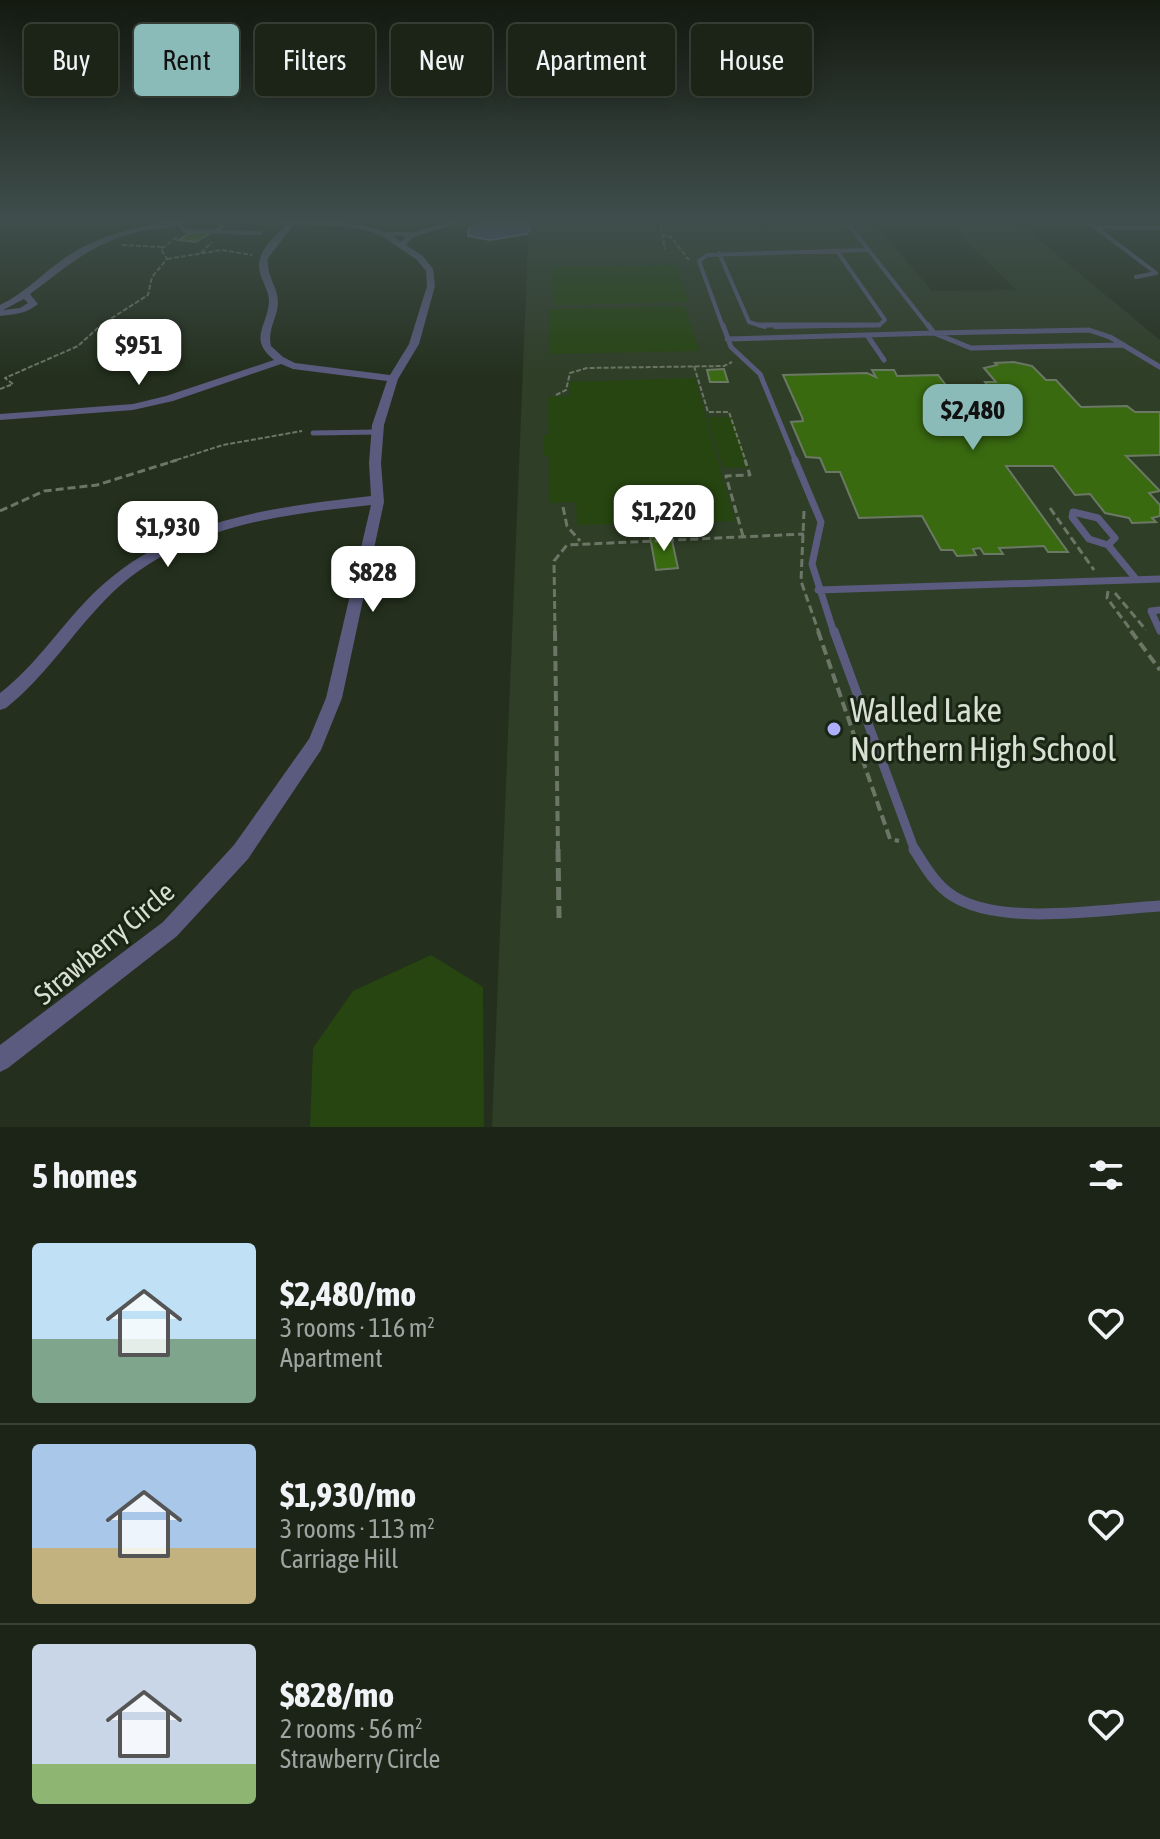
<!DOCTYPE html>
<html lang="en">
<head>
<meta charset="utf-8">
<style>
	:root { --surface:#1b2416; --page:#242c1f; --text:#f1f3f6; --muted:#a0a4a1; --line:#394135; --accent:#8bbbb9 }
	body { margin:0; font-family:"Asap Condensed",sans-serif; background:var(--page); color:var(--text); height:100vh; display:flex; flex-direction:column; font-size:30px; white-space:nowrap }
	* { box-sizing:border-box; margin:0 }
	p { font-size:26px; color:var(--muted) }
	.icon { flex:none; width:44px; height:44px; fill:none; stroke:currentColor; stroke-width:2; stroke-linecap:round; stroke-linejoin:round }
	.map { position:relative; height:1127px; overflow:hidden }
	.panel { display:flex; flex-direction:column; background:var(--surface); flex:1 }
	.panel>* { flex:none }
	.hud { position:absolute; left:24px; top:24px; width:1112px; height:72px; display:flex; gap:16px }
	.price { position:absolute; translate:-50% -68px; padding:0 18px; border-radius:16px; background:#fff; color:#222; font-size:26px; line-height:52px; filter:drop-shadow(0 2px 4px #0008) }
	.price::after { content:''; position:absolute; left:50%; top:48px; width:24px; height:18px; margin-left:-12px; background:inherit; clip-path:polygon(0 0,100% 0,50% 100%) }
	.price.current { background:var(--accent); color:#111 }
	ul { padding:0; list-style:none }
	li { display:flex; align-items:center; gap:24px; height:200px; padding:0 32px }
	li+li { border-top:2px solid var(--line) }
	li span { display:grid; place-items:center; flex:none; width:224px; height:160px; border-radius:8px; color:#555 }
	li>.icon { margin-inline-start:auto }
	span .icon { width:96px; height:96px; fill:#fffc; stroke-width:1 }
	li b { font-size:34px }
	h2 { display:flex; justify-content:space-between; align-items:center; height:96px; padding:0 32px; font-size:34px }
	.tag { padding:0 28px; border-radius:8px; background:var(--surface); box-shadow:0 4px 20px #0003,0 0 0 2px var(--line); font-size:28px; line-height:72px }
	.tag.current { background:var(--accent); color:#111 }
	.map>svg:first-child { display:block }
</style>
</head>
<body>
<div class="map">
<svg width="1160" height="1127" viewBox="0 0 1160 1127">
	<rect width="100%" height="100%" fill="#24301d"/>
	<path fill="#2f3e26" d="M529,220H871L932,291L1016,290L945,220H1015L1160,340V1127H492Z"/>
	<path fill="#264510" d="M676,265L688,302L553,305L552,267Z
		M685,306L699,351L550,354L549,309Z
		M695,378L735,521L577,525L576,502L550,503L549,456H544V435L549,434L548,397L570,396L569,382Z
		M708,417H732L749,467L723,468Z
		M431,955L483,987L484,1127H310L313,1048L353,991Z"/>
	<path fill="#4c4899" stroke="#7676ab" stroke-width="2" d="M499,220L527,223L530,229L527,234L490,240L468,236L469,227Z"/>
	<path fill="#396a10" stroke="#6b7964" stroke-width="2" d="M189,233H207L209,234L195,242L179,240Z
		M1014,362L1032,366L1046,380H1056L1081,407L1127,406L1135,412H1160V455L1126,456L1160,491L1149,493L1160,505V516L1152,518L1156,522L1132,523L1129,518L1105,513L1090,494L1075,495L1053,466H1006L1068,552H1048L1044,546L999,548L1003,554H984L980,548L973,549L976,555L957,556L953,550H941L922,516L859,518L840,472H826L820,458L806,457L791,422L803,421L802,417L783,375L867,373L876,377L872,370H894L897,376L938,375L966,411L1005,409L985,382H996L984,368L997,365L995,363Z
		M724,369L728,382H710L707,370Z
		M671,536L678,568L656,570L650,537Z"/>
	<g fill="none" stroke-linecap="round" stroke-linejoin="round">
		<path stroke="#6c7666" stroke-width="2" stroke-dasharray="5 2" stroke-linecap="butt" d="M659,220L665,249
			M661,235L671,237L689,260
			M176,240L199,241
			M122,245L162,247
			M201,253L212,242
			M167,259L222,250L252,255
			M694,366L708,412H729L746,462
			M0,389L13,384L5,378L78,346L101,325L148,295L152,277L167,259L161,249L177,237
			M556,395L566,390L570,373L587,368L724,366L732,362
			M170,462L223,445L302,431"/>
		<path stroke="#6c7666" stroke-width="3" stroke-dasharray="8 4" stroke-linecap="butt" d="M563,507L567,526L580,541
			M1050,508L1094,570
			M0,511L44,491L97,485L177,460
			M804,511L801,581L819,633
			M743,536L726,476L750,475L745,460
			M1108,591L1107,598L1133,633
			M1115,593L1146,630
			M555,633L554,561L567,545L804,534"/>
		<path stroke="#6c7666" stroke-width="4" stroke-dasharray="10 5" stroke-linecap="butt" d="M555,631L558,851
			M818,631L890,839L899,841
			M1131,631L1160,670"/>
		<path stroke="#6c7666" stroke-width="5" stroke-dasharray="13 6" stroke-linecap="butt" d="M558,849L559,918"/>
		<path stroke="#5a5b7f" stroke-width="4" d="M845,220L929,327
			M1086,220L1156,273L1136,277
			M178,222L185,231L260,233
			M1099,227L1160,228
			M217,230L230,220
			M413,235L461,220
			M719,253L749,322L765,327
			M723,327L699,261L707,255L869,250
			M775,327L879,325L885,320L837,251"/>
		<path stroke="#5a5b7f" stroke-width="5" d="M723,325L731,347L760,374L796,462
			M759,325H879
			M928,325L934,333L1089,330L1110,337L1160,367
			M867,335L884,360
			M727,339L934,333L971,348L1124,345
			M313,433L377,432"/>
		<path stroke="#5a5b7f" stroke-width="7" d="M795,460L821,522L812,564L834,633
			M1073,512L1098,518L1115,538L1108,545L1089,539L1072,517Z
			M1108,545L1136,579
			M818,590L1160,579
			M1160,610L1151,611L1160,631"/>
		<path stroke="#5a5b7f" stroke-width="9" d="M834,631L915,851"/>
		<path stroke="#5a5b7f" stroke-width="11" d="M914,849C924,865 936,886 953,896C1001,927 1104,909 1160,906"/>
		<path fill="#5a5b7f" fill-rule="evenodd" d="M177,220H197C178,229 151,228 130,234C88,246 64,269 30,294L38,304C26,314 15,314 0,316V305C25,293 43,273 66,257C99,235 138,226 177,220ZM24,299L28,303L20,308L3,310Z
			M224,220L342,222L367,226L385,232H411L415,234L406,245L423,256L433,269L435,286L419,344L398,379L384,425L381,463L384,502L342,698L321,750L248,859L177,936L8,1068L0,1072V1045L163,922L234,845L309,739L326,698L371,505C275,515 176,527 105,600C71,635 45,677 6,708L0,710V693C38,664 62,623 97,590C172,519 273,507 371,496L369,463L372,425L387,381L293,369L281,364L173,401L133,410L0,420V414L133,404L166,396L274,360C248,339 267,327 269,302C270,288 255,275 260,259C263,246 277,234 287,224L228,222ZM294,225L342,226L366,230L382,236L417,260L426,271L427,286L409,344L390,375L295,363L283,357L271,346C267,329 278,317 278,302C278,287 266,276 268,258ZM393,236H405L401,242Z"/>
	</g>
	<linearGradient id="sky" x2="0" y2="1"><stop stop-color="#141a10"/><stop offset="0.58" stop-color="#3f4e4c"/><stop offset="1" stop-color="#3f4e4c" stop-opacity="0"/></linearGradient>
	<rect width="1160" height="378" fill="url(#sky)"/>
	<circle fill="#adaffb" stroke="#1a2614" stroke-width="3" cx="834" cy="729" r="8"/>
	<g text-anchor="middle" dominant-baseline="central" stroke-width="6" stroke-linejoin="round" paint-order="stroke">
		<g font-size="28" fill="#d8e0d4" stroke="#1a2614">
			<text transform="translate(104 943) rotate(-40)">Strawberry Circle</text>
		</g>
		<g font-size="34" fill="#d8e0d4" stroke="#1a2614" text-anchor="start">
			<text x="850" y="709">Walled Lake<tspan x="850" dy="39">Northern High School</tspan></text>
		</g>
	</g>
</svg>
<b class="price" style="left:139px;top:387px">$951</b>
<b class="price current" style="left:973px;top:452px">$2,480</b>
<b class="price" style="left:664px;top:553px">$1,220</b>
<b class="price" style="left:168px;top:569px">$1,930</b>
<b class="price" style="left:373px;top:614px">$828</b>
<div class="hud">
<a class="tag">Buy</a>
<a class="tag current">Rent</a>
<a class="tag">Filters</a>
<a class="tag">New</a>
<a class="tag">Apartment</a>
<a class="tag">House</a>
</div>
</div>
<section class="panel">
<h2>5 homes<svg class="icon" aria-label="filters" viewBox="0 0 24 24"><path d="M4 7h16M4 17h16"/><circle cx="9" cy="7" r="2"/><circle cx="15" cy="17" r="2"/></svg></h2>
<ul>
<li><span style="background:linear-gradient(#bfe0f5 60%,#7fa58c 0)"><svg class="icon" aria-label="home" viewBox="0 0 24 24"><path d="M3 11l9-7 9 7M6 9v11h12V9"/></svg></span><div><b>$2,480/mo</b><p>3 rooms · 116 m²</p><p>Apartment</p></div><svg class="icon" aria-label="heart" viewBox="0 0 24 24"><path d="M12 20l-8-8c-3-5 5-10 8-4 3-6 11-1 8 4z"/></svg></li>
<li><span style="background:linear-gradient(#a9c7e8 65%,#c2b280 0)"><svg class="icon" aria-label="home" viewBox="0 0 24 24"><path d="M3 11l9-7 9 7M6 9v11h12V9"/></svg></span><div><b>$1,930/mo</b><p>3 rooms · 113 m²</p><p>Carriage Hill</p></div><svg class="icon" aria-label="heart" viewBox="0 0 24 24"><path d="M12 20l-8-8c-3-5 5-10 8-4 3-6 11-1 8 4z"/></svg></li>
<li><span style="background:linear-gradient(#c9d6e8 75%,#8fb573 0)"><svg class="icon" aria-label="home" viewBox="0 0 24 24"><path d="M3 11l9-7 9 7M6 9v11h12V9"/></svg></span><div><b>$828/mo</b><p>2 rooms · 56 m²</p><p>Strawberry Circle</p></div><svg class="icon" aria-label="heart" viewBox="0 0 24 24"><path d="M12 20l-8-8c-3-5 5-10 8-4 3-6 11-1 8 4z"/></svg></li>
</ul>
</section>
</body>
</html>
